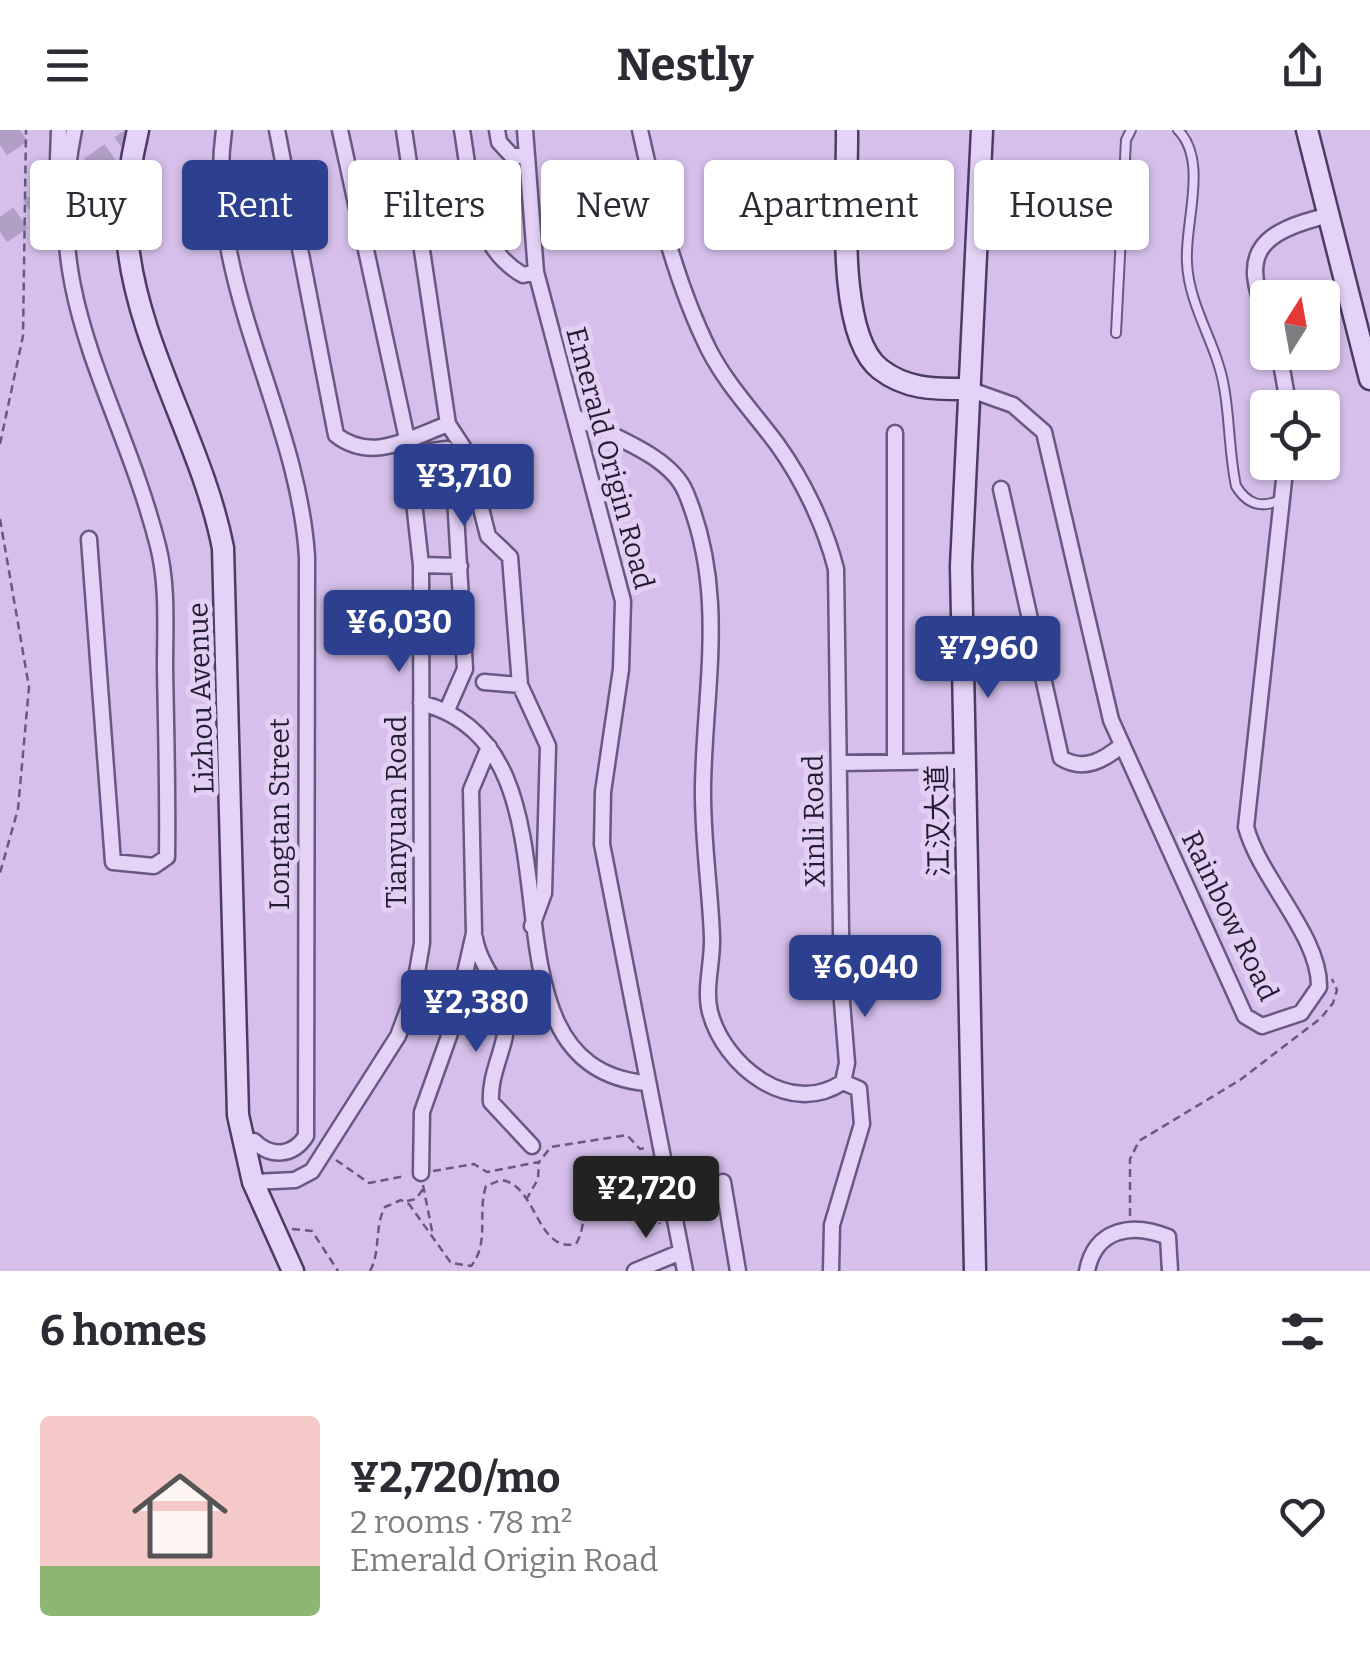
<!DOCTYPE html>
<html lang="en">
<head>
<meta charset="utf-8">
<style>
	:root { --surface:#fff; --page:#f2f2f3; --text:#2b2b33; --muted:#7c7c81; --line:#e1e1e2; --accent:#2c408f }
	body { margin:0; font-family:Bitter,"Noto Sans SC",serif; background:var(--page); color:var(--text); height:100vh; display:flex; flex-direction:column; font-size:38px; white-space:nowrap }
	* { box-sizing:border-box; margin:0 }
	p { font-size:32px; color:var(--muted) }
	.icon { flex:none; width:55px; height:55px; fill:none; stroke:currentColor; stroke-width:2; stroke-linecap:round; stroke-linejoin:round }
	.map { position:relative; height:1141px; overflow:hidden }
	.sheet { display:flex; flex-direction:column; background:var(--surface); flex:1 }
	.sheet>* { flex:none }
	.top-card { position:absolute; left:30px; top:30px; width:1310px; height:90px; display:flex; gap:20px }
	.needle { width:65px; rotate:11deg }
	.fabs { position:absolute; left:1250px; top:150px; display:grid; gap:20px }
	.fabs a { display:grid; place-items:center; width:90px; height:90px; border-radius:10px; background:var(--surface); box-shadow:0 2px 8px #0004; font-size:50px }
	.price { position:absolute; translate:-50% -85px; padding:0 22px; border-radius:10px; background:var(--accent); color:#fff; font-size:32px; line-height:65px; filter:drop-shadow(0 2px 5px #0008) }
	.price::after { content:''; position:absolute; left:50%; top:60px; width:30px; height:22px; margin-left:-15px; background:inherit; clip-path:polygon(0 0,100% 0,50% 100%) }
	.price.selected { background:#222; color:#fff }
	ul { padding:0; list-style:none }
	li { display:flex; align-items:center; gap:30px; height:250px; padding:0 40px }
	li+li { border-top:2px solid var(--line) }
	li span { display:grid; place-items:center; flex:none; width:280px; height:200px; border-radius:10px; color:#555 }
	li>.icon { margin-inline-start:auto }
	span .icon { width:120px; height:120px; fill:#fffc; stroke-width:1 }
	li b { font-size:42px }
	h2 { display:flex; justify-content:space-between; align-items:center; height:120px; padding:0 40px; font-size:42px }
	.tag { padding:0 35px; border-radius:10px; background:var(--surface); box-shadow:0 2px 8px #0004; font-size:35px; line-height:90px }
	.tag.selected { background:var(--accent); color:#fff }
	header { display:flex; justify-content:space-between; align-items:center; height:130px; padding:0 40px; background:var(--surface); font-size:45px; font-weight:700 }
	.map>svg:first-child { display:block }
</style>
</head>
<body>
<header><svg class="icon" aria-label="menu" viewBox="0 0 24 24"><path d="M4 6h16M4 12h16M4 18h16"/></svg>Nestly<svg class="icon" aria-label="share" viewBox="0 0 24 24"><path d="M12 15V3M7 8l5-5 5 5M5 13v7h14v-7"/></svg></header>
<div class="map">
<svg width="1370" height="1141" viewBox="0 0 1370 1141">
	<rect width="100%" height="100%" fill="#d6c0eb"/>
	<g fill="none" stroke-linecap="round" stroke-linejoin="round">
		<path stroke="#b29fc6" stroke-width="25" stroke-dasharray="25 12" stroke-linecap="butt" d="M0,15L22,0
			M0,102L147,0"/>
		<g stroke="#675983" stroke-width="12">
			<path id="lane" d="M1178,0C1209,31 1184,94 1187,133C1189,177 1217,214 1224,257C1230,290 1229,323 1236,356C1247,374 1261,379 1280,370
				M1116,203L1126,10L1131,0"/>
		</g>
		<g stroke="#675983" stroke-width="19">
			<path id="street" d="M74,0C39,169 119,263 158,416C168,455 165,498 165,537C166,600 168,664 167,727L154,736L113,732L89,409
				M224,0C203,150 298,281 307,427L306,1006C293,1026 271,1028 254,1011L243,1013
				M277,0L336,305C372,333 410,308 448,294
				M404,0L448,294L467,323L488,406L510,427L520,555L548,616L544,763L532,796
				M462,0C471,53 472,116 523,145L536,142
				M497,0L499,12L512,26H525
				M525,0L536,142L623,471L621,539L603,662L602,714L685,1141
				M57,59L59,0
				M1268,188C1237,122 1263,101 1326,86
				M1279,222L1289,278
				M968,259L1013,275L1044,302L1111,590L1245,886L1262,896L1301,883L1319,857C1320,806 1260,749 1246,697L1286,332
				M576,287C610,306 671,325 686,363C727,462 705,553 703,655C702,706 710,756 712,807C713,831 704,859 710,882C724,936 790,988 843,952L847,933L842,872L836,439C825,396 803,350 777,314C754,283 727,255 709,220C676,154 656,73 640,0
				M895,303V632
				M409,324L447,319L453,332L465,539L447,580
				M1001,359L1061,628C1084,642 1104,630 1122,615
				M421,435L460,436
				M484,552L520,555
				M421,573C603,620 459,936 646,953
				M839,633L964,631
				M475,808C479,836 506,861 507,888C507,917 489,942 491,972L532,1016
				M421,1043L422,982L454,892L474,803L471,660L489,617
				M253,1052L295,1050L312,1041L398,906L413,866L422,813L421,435L407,309L340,0
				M723,1052L738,1141
				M635,1141L681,1122
				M831,1141L832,1095L862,994L859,959L843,952
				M1087,1141C1095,1099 1132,1092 1168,1107L1170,1141"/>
		</g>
		<g stroke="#493c65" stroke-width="25">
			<path id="secondary" d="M138,0C129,38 124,77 128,115C139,218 203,315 223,418L238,985L253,1052L293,1141
				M847,0C848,55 834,203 880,239C907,260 935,259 968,259
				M1307,0L1370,249
				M975,1141L961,436L982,0"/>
		</g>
		<path stroke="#675983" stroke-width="2.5" stroke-dasharray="8 5" stroke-linecap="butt" d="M0,314L23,206L26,0
			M0,389L29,557L18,679L0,743
			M336,1030L369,1053L405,1046
			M433,1041L474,1034L487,1042L539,1032L551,1017L627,1005L640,1019L646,1018
			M423,1055L433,1106
			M526,1070L538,1049L539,1031
			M407,1071L416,1069L423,1059
			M1130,1086V1029L1139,1011L1240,950L1321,888L1333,873L1337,860L1332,849
			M292,1099L312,1101L338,1141
			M370,1141C381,1121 374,1097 385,1077L401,1070L409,1074L451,1133L471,1136C490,1113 477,1083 486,1056L501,1050C537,1054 536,1123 576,1114C591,1088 578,1054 595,1030L602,1028L624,1041L660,1094"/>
		<use href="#lane" stroke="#e5d3f7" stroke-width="8"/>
		<use href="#street" stroke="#e5d3f7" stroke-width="14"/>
		<use href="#secondary" stroke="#e5d3f7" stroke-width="20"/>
	</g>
	<g text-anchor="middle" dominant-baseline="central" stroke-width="10" stroke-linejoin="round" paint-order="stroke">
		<g font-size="28" fill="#231d34" stroke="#e2cff3">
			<text transform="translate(610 328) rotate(75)">Emerald Origin Road</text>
			<text transform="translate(201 568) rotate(-92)">Lizhou Avenue</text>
			<text transform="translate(396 682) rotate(-90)">Tianyuan Road</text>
			<text transform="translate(279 684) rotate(-90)">Longtan Street</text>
			<text transform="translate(814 691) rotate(-91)">Xinli Road</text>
			<text transform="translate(938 691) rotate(-91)">江汉大道</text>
			<text transform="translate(1230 786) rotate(64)">Rainbow Road</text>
		</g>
	</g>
</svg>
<div class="fabs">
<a><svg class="needle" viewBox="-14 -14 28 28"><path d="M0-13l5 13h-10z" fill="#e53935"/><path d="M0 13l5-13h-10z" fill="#7c7c81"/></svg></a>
<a><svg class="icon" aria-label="locate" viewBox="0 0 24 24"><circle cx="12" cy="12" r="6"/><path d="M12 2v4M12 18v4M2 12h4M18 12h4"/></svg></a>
</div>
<b class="price" style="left:464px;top:399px">¥3,710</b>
<b class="price" style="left:399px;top:545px">¥6,030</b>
<b class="price" style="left:988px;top:571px">¥7,960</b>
<b class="price" style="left:865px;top:890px">¥6,040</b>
<b class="price" style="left:476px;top:925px">¥2,380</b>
<b class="price selected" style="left:646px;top:1111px">¥2,720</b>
<div class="top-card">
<a class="tag">Buy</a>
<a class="tag selected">Rent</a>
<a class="tag">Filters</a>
<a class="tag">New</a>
<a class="tag">Apartment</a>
<a class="tag">House</a>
</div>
</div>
<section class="sheet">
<h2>6 homes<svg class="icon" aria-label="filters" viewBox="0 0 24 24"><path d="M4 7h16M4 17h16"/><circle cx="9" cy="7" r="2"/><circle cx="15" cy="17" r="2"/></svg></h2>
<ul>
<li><span style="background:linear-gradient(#f6c9c9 75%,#8fb573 0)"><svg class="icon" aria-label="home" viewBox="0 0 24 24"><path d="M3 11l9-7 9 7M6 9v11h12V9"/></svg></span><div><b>¥2,720/mo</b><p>2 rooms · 78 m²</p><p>Emerald Origin Road</p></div><svg class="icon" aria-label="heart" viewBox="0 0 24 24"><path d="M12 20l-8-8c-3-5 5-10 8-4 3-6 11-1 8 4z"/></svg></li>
</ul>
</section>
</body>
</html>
